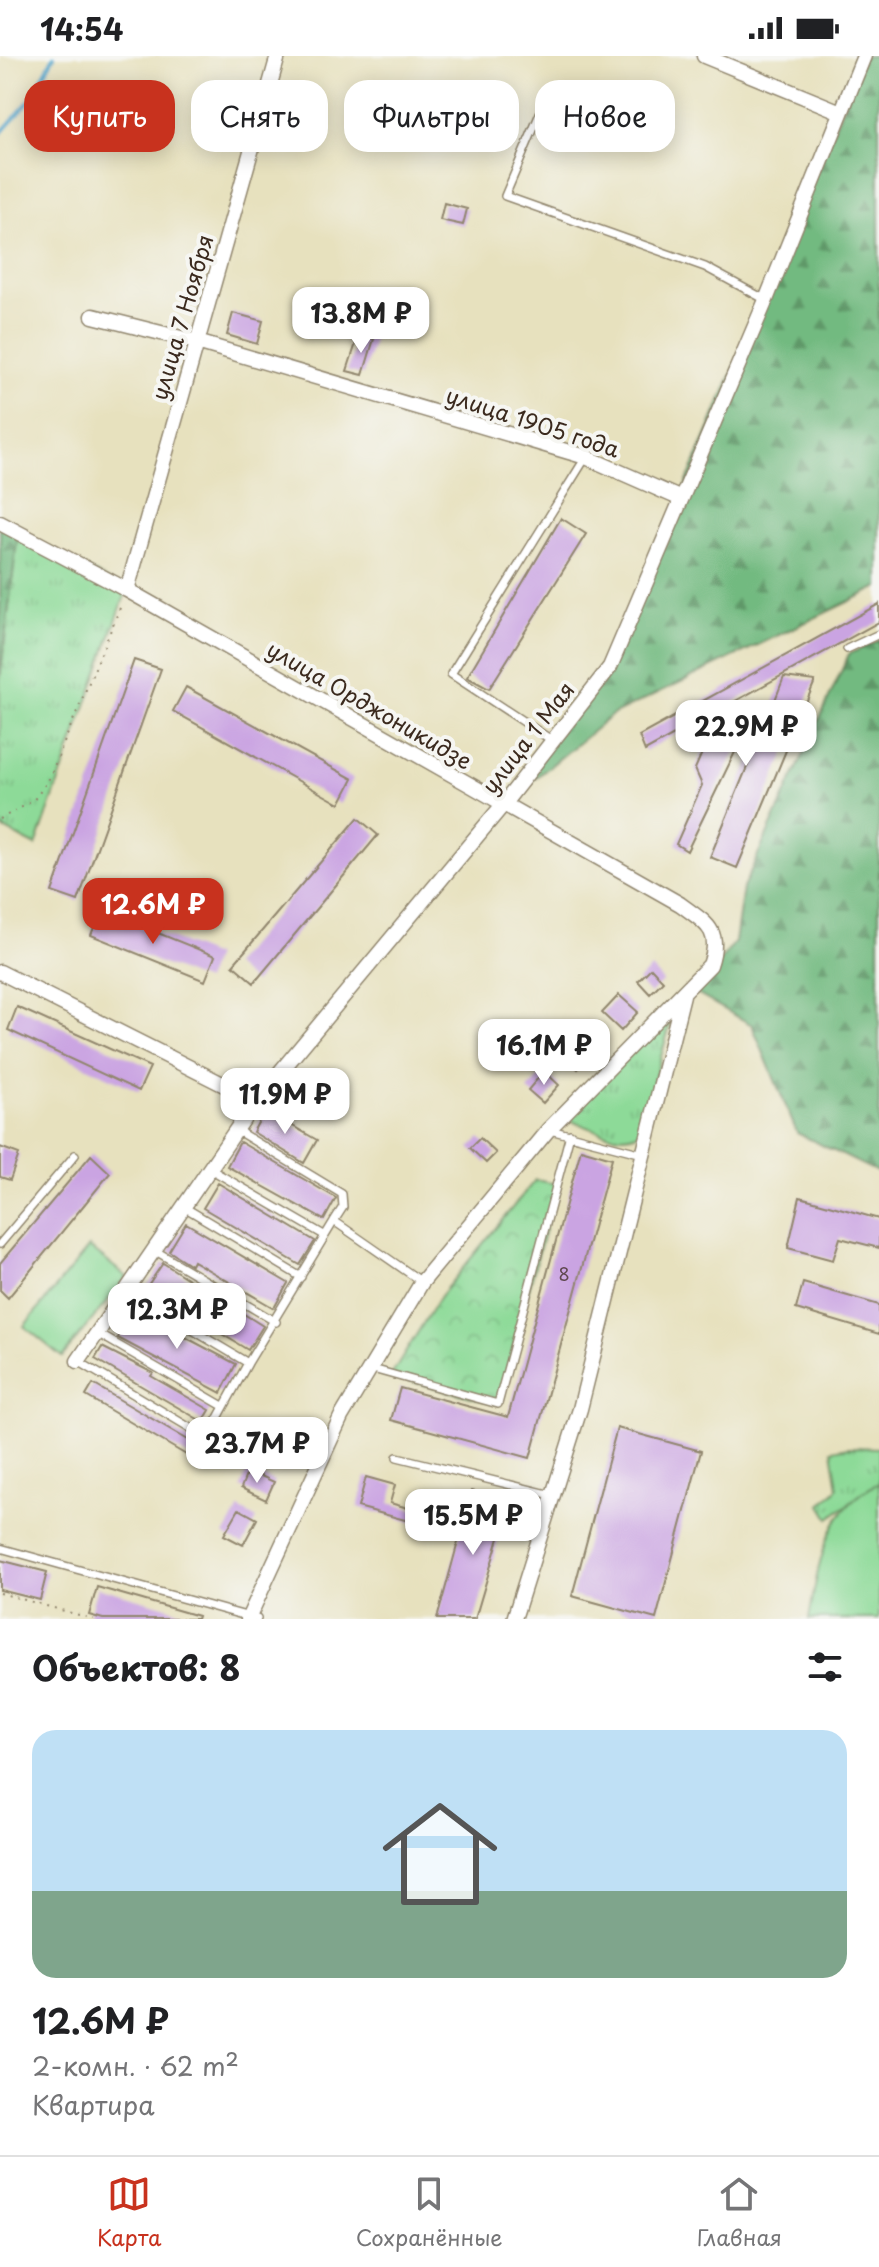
<!DOCTYPE html>
<html lang="ru">
<head>
<meta charset="utf-8">
<style>
	:root { --surface:#fff; --page:#f2f2f2; --text:#202124; --muted:#757577; --line:#e0e0e0; --accent:#c8321e }
	body { margin:0; font-family:"Playpen Sans",sans-serif; background:var(--page); color:var(--text); height:100vh; display:flex; flex-direction:column; font-size:30px; white-space:nowrap }
	* { box-sizing:border-box; margin:0 }
	p { font-size:26px; color:var(--muted) }
	.icon { flex:none; width:44px; height:44px; fill:none; stroke:currentColor; stroke-width:2; stroke-linecap:round; stroke-linejoin:round }
	.map { position:relative; height:1563px; overflow:hidden }
	.side { display:flex; flex-direction:column; background:var(--surface); flex:1 }
	.side>* { flex:none }
	.guide { position:absolute; left:24px; top:24px; width:832px; height:72px; display:flex; gap:16px }
	.price { position:absolute; translate:-50% -68px; padding:0 18px; border-radius:16px; background:#fff; color:#222; font-size:26px; line-height:52px; filter:drop-shadow(0 2px 4px #0008) }
	.price::after { content:''; position:absolute; left:50%; top:48px; width:24px; height:18px; margin-left:-12px; background:inherit; clip-path:polygon(0 0,100% 0,50% 100%) }
	.price.selected { background:var(--accent); color:#fff }
	ul { padding:0; list-style:none }
	li { display:grid; align-content:center; gap:16px; height:424px; padding:0 32px }
	li span { display:grid; place-items:center; height:248px; border-radius:24px; color:#555 }
	li>.icon { margin-inline-start:auto }
	span .icon { width:144px; height:144px; fill:#fffc; stroke-width:1 }
	li b { font-size:34px }
	h2 { display:flex; justify-content:space-between; align-items:center; height:96px; padding:0 32px; font-size:34px }
	.pill { padding:0 28px; border-radius:24px; background:var(--surface); box-shadow:0 4px 20px #0003; font-size:28px; line-height:72px }
	.pill.selected { background:var(--accent); color:#fff }
	.status { display:flex; justify-content:space-between; align-items:center; height:56px; padding:0 40px; background:var(--surface); direction:ltr }
	.status svg { height:22px; fill:currentColor }
	.tab-bar { display:flex; justify-content:space-around; align-items:center; height:112px; border-top:2px solid var(--line); background:var(--surface); font-size:22px; color:var(--muted) }
	.tab-bar a { display:grid; justify-items:center; gap:4px }
	.tab-bar .selected { color:var(--accent) }
	.map>svg:first-child { display:block }
</style>
</head>
<body>
<div class="status"><b>14:54</b><svg viewBox="0 0 49 12"><path d="M0 12V9h3v3zM5 12V6h3v6zM10 12V3h3v9zM15 12V0h3v12zM26 1h20v11H26zM47 4h2v5h-2z"/></svg></div>
<div class="map">
<svg width="879" height="1563" viewBox="0 0 879 1563">
	<defs>
		<pattern id="grass-tufts" width="24" height="20" patternUnits="userSpaceOnUse" patternTransform="scale(2)"><rect width="24" height="20" fill="#8dda98"/><path d="M3 7l-1-3M5 7V3M7 7l1-3M15 17l-1-3M17 17v-4M19 17l1-3" fill="none" stroke="#7bbb83"/></pattern>
		<pattern id="forest-firs" width="22" height="20" patternUnits="userSpaceOnUse" patternTransform="scale(2)"><rect width="22" height="20" fill="#72ba80"/><path d="M5 1l3.5 6h-7zM16 11l3.5 6h-7z" fill="#5f9768"/></pattern>
		<pattern id="park-crowns" width="20" height="18" patternUnits="userSpaceOnUse" patternTransform="scale(2)"><rect width="20" height="18" fill="#8dda98"/><path d="M2 6a3 3 0 1 1 6 0M12 15a3 3 0 1 1 6 0" fill="none" stroke="#7bbb83"/></pattern>
	</defs>
	<rect width="100%" height="100%" fill="#f6f6f2"/>
	<filter id="ink" filterUnits="userSpaceOnUse"><feTurbulence type="fractalNoise" baseFrequency=".0125" numOctaves="2"/><feDisplacementMap in="SourceGraphic" scale="16" xChannelSelector="R" yChannelSelector="G"/><feConvolveMatrix kernelMatrix="1 2 1 2 8 2 1 2 1" color-interpolation-filters="sRGB"/></filter>
	<filter id="wash" filterUnits="userSpaceOnUse"><feTurbulence type="fractalNoise" baseFrequency=".006" numOctaves="4" result="noise"/><feDisplacementMap in="SourceGraphic" scale="32" xChannelSelector="R" yChannelSelector="G"/><feGaussianBlur stdDeviation="1.8" result="paint"/><feColorMatrix in="noise" values="0 0 0 0 0 0 0 0 0 0 0 0 0 0 0 0 0 1.4 0 .05"/><feComposite in="paint" operator="in"/></filter>
	<g filter="url(#wash)">
		<rect width="100%" height="100%" fill="#e7e1be"/>
		<path fill="url(#grass-tufts)" stroke="#64825b" stroke-width="2" d="M18,477L127,534L36,790L0,771V623Z
			M675,952L639,1076C617,1087 592,1072 571,1065L572,1058Z
			M849,1391L879,1392V1427L829,1462L821,1449L838,1432L832,1394Z"/>
		<path fill="url(#forest-firs)" stroke="#56724f" stroke-width="2" d="M864,0H879V531L612,659L502,750L610,611Z
			M0,467L18,477L0,623Z
			M879,584V1117L797,1077L752,969L695,937L735,886L743,832L849,598Z"/>
		<path fill="url(#park-crowns)" stroke="#64825b" stroke-width="2" d="M535,1124L557,1128L498,1348L391,1320L440,1240Z"/>
		<path fill="#8dda98" stroke="#64825b" stroke-width="2" d="M89,1191L127,1221L62,1301L24,1270Z
			M879,1427V1563H809C819,1509 824,1453 879,1427Z"/>
		<g fill="none" stroke-linecap="round" stroke-linejoin="round">
			<path stroke="#4fa4cb" stroke-width="4" d="M0,78L31,43L54,0"/>
		</g>
		<g id="blocks">
			<path fill="#caa4e2" d="M469,63L493,70L489,84L465,77Z
				M444,147L467,153L463,169L440,164Z
				M233,257L263,265L257,288L227,279Z
				M359,278L374,283L363,319L347,315Z
				M561,462L586,478L489,633L467,621Z
				M879,548V566L645,695L639,680Z
				M134,604L161,613L78,845L52,836Z
				M784,621L815,625L737,812L710,801L752,699L737,692L687,795L676,788L702,729L695,713L710,678L725,682L741,650L770,657Z
				M186,631L353,723L340,748L173,655Z
				M358,762L378,779L254,927L233,909Z
				M101,854L215,900L205,925L91,879Z
				M651,912L663,925L650,938L638,925Z
				M619,939L638,956L621,975L602,957Z
				M17,951L150,1011L139,1035L8,974Z
				M575,991L588,1002L578,1013L566,1001Z
				M544,1015L559,1029L543,1047L528,1034Z
				M296,1020L313,1038L301,1049L284,1031Z
				M265,1054L317,1084L304,1107L253,1076Z
				M480,1082L496,1097L486,1107L470,1092Z
				M240,1086L336,1142L324,1164L227,1110Z
				M0,1091L19,1098L10,1124L0,1121Z
				M581,1093L612,1102L530,1402L391,1364L400,1332L508,1361Z
				M91,1099L110,1117L8,1242L0,1234V1207Z
				M218,1127L315,1185L300,1209L203,1152Z
				M800,1141L879,1163V1192L840,1182L833,1204L788,1192Z
				M186,1167L288,1227L274,1252L193,1205L191,1209L169,1195Z
				M163,1207L263,1270L248,1294L146,1232Z
				M803,1227L879,1249V1278L796,1253Z
				M134,1254L236,1308L221,1337L118,1282Z
				M102,1291L153,1317L151,1320L210,1354L203,1366L95,1303Z
				M93,1328L200,1391L193,1403L86,1340Z
				M617,1372L701,1395L656,1563L572,1540Z
				M248,1414L274,1426L266,1444L241,1432Z
				M366,1421L395,1429L390,1447L426,1457L423,1469L358,1451Z
				M472,1435L510,1445L475,1563H437Z
				M239,1453L257,1463L243,1489L224,1479Z
				M0,1504L47,1516L40,1544L0,1534Z
				M97,1531L198,1560L197,1563H103L89,1559Z"/>
		</g>
	</g>
	<g filter="url(#ink)">
		<use href="#blocks" fill-opacity="0" stroke="#91866e" stroke-width="2"/>
		<g fill="none" stroke-linecap="round" stroke-linejoin="round">
			<g stroke="#91866e" stroke-width="10">
				<path id="service" d="M547,41L505,140L705,211L766,244
					M847,593L879,578
					M553,685L451,618L586,401
					M236,1074L342,1138L343,1151L334,1165L422,1226
					M550,1074L643,1098
					M210,1113L324,1179
					M184,1151L301,1221
					M0,1188L75,1099
					M154,1194L276,1266
					M127,1235L248,1307
					M97,1277L223,1350
					M78,1305L207,1382L248,1307L334,1165
					M369,1312L498,1348L570,1078
					M397,1401L552,1439
					M0,1492L257,1563"/>
			</g>
			<g stroke="#91866e" stroke-width="17">
				<path id="minor" d="M704,0L841,56
					M93,260L197,286L586,401L679,442
					M0,467L127,534L680,848C707,868 722,874 710,909L548,1074L422,1226L341,1361L248,1563
					M127,534L278,0
					M0,916L256,1045
					M78,1305L256,1045L502,750L610,611L766,244L864,0
					M514,1563L580,1353L683,939"/>
			</g>
			<path stroke="#91866e" stroke-width="2" stroke-dasharray="2 6" stroke-linecap="butt" d="M0,763L33,745L48,725L122,547
				M0,1537L93,1563"/>
			<use href="#service" stroke="#fff" stroke-width="7"/>
			<use href="#minor" stroke="#fff" stroke-width="14"/>
		</g>
	</g>
	<g text-anchor="middle" dominant-baseline="central" stroke-width="8" stroke-linejoin="round" paint-order="stroke">
		<g font-size="18" fill="#5f484f">
			<text x="564" y="1217">8</text>
		</g>
		<g font-size="22" fill="#3b2a1e" stroke="#f6f6f2">
			<text transform="translate(181 261) rotate(-74)">улица 7 Ноября</text>
			<text transform="translate(533 365) rotate(18)">улица 1905 года</text>
			<text transform="translate(370 648) rotate(30)">улица Орджоникидзе</text>
			<text transform="translate(527 681) rotate(-52)">улица 1 Мая</text>
		</g>
	</g>
</svg>
<b class="price" style="left:361px;top:299px">13.8M ₽</b>
<b class="price" style="left:746px;top:712px">22.9M ₽</b>
<b class="price selected" style="left:153px;top:890px">12.6M ₽</b>
<b class="price" style="left:544px;top:1031px">16.1M ₽</b>
<b class="price" style="left:285px;top:1080px">11.9M ₽</b>
<b class="price" style="left:177px;top:1295px">12.3M ₽</b>
<b class="price" style="left:257px;top:1429px">23.7M ₽</b>
<b class="price" style="left:473px;top:1501px">15.5M ₽</b>
<div class="guide">
<a class="pill selected">Купить</a>
<a class="pill">Снять</a>
<a class="pill">Фильтры</a>
<a class="pill">Новое</a>
</div>
</div>
<section class="side">
<h2>Объектов: 8<svg class="icon" aria-label="filters" viewBox="0 0 24 24"><path d="M4 7h16M4 17h16"/><circle cx="9" cy="7" r="2"/><circle cx="15" cy="17" r="2"/></svg></h2>
<ul>
<li><span style="background:linear-gradient(#bfe0f5 65%,#7fa58c 0)"><svg class="icon" aria-label="home" viewBox="0 0 24 24"><path d="M3 11l9-7 9 7M6 9v11h12V9"/></svg></span><div><b>12.6M ₽</b><p>2-комн. · 62 m²</p><p>Квартира</p></div></li>
</ul>
</section>
<nav class="tab-bar">
<a class="selected"><svg class="icon" aria-label="map" viewBox="0 0 24 24"><path d="M3 6l6-2 6 2 6-2v14l-6 2-6-2-6 2zM9 4v14M15 6v14"/></svg>Карта</a>
<a><svg class="icon" aria-label="saved" viewBox="0 0 24 24"><path d="M7 4h10v16l-5-4-5 4z"/></svg>Сохранённые</a>
<a><svg class="icon" aria-label="home" viewBox="0 0 24 24"><path d="M3 11l9-7 9 7M6 9v11h12V9"/></svg>Главная</a>
</nav>
</body>
</html>
